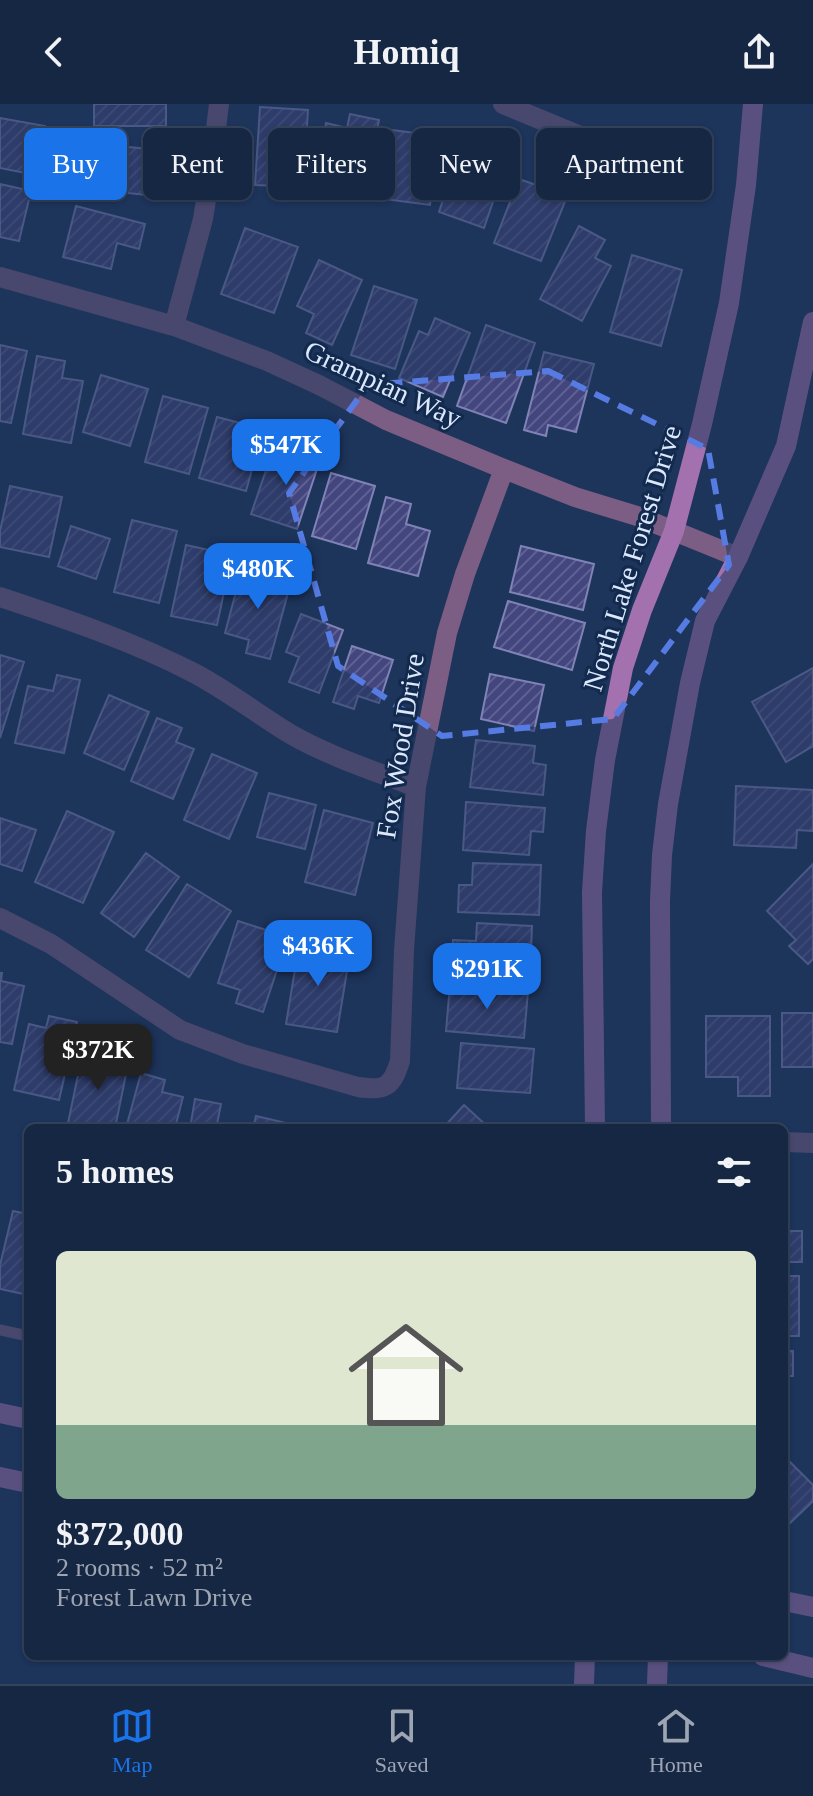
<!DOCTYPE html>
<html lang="en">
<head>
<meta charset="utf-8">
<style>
	:root { --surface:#162744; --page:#1f2f4b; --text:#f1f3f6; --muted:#9ea5b2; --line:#35445d; --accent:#1a73e8 }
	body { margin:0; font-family:"Times New Roman",serif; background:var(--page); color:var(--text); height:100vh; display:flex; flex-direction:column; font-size:30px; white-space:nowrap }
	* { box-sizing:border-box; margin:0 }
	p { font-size:26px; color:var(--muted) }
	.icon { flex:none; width:44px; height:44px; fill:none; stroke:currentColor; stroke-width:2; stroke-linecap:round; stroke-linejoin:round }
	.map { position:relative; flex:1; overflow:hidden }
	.sheet { position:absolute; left:24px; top:1020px; width:764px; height:536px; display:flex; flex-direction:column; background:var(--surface); border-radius:12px; box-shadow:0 2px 6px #0004,0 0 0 2px var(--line) }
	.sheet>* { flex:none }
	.hud { position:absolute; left:24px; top:24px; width:766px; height:72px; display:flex; gap:16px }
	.price { position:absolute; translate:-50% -68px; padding:0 18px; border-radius:16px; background:var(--accent); color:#fff; font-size:26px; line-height:52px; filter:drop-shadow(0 2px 4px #0008) }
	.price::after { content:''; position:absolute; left:50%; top:48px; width:24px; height:18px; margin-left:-12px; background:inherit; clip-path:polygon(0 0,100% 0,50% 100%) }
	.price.current { background:#222; color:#fff }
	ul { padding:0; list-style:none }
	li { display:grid; align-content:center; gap:16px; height:424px; padding:0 32px }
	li+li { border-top:2px solid var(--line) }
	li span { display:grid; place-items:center; height:248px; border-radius:12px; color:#555 }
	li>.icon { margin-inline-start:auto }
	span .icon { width:144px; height:144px; fill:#fffc; stroke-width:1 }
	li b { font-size:34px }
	h2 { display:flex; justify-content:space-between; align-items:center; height:96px; padding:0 32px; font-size:34px }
	.pill { padding:0 28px; border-radius:12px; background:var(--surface); box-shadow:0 2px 6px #0004,0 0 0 2px var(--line); font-size:28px; line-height:72px }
	.pill.current { background:var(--accent); color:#fff }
	header { display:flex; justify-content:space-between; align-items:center; height:104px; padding:0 32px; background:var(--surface); font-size:36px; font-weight:700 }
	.dock { display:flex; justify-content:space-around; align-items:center; height:112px; border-top:2px solid var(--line); background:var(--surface); font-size:22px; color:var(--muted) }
	.dock a { display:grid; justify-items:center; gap:4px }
	.dock .current { color:var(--accent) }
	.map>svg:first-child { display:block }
</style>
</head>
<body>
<header><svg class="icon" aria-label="back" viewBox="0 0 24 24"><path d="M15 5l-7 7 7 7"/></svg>Homiq<svg class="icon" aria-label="share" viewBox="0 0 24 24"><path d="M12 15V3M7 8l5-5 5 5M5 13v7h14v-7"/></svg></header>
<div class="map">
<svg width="813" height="1580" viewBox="0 0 813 1580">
	<defs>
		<pattern id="building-hatch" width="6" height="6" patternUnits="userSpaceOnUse" patternTransform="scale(2)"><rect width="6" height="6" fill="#43457e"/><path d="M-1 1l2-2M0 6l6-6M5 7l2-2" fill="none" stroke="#5e6091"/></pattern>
	</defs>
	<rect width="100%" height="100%" fill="#1d345b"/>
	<path fill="url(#building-hatch)" stroke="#7f83b5" stroke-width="2" d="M94,0H166V22H94Z
		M260,3L308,6L303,83L255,81Z
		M350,10L379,16L364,96L313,85L326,19L347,24Z
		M0,14L45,22L36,71L0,64Z
		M392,26L439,32L430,101L384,95Z
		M85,39L160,46L156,92L80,84Z
		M462,39L508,54L484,124L439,108Z
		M550,72L572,80L541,157L494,139L519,75L545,84Z
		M0,80L31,87L19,137L0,133Z
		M76,102L145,120L139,145L117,139L111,165L63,153Z
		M579,122L605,136L595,154L611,162L582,217L540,195Z
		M245,124L298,143L274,209L221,190Z
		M632,151L682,166L661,242L610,228Z
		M319,156L362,176L332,241L306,229L314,210L297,202Z
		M374,182L417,196L395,265L351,251Z
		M435,214L470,229L443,293L399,274L419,227L428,231Z
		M486,221L535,239L506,319L457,302Z
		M0,241L27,247L11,319L0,317Z
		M544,248L594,260L576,328L548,321L546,332L524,326Z
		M37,252L65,257L62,274L83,277L71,339L23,330Z
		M101,271L148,285L130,342L83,328Z
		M163,292L208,304L189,370L145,358Z
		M217,313L244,320L238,339L258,344L246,387L199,374Z
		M275,340L320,356L297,425L251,410Z
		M331,369L375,382L356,445L312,432Z
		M10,382L62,393L49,453L0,443V427Z
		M386,393L411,400L406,420L430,427L418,472L368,459Z
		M132,416L177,427L159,499L114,488Z
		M71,422L110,435L96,475L58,462Z
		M186,441L232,451L217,521L171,512Z
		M521,442L594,460L583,506L510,488Z
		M242,465L291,478L270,555L246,549L249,536L225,529Z
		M508,497L585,519L572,566L494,543Z
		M301,510L343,526L319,589L289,578L299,553L286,548Z
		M352,542L393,556L379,599L358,592L354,605L333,598Z
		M0,551L24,558L0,634Z
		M813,564V642L786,658L752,598Z
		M490,570L544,581L534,627L481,615Z
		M57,571L80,576L64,649L15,639L28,582L53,587Z
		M109,591L149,608L124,666L84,649Z
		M157,614L182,624L176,638L194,645L173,695L131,677Z
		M476,636L535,642L533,659L546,661L543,691L470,683Z
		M212,650L257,669L229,735L184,716Z
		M736,682L813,686V727L797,726L796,744L734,741Z
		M269,689L316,701L305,745L257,733Z
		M466,698L545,704L543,728L531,727L529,751L463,746Z
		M324,706L373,719L355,791L305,778Z
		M67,707L114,728L83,799L35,778Z
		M0,714L36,726L22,767L0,760Z
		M146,749L179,773L134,833L101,809Z
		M473,759L541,761L539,811L458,808L459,781H472Z
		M813,760V855L808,860L789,842L796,836L767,807Z
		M187,780L231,807L189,873L146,846Z
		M238,817L288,833L263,908L236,899L240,886L218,879Z
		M477,819L532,822L530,871L452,868L453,836L476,837Z
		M299,841L350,849L337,928L286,920Z
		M0,869H2L1,877L24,882L12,940L0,938Z
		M450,881L528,887L524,934L446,927Z
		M782,909H813V963H782Z
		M49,912L77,918L59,996L14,986L29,920L46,924Z
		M706,912H770V992H738V973H706Z
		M461,939L534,945L530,989L457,984Z
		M83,947L129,956L115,1024H100L86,1021V1024H67Z
		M141,969L165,976L162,988L183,993L175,1024H126Z
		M195,995L221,1000L217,1020L238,1024H190Z
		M464,1001L489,1024H443Z
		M256,1012L286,1019L285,1024H253Z
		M13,1107L28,1110V1191L0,1185V1161Z
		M784,1127H802V1158H784Z
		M784,1172H799V1232H784Z
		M784,1247H793V1272H784Z
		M784,1352L813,1381V1397L785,1424Z"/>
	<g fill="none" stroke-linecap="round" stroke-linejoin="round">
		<path stroke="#7c5d83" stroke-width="11" d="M0,1226L28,1232"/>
		<path stroke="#7c5d83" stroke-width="20" d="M503,0L578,31L654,77
			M0,173L174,222L267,257L319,281L386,316L504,365L575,393L637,412L738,453
			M174,222L203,115L212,58L219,0
			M0,493C66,515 132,537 194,569C228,587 259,611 292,631C331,653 375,667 416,683
			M0,814L51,840L180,926L243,950L358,983C385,987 392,983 400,957L404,846L416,683L447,529L465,470L504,365
			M784,1038L813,1039"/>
		<path stroke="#a372ae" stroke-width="20" d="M595,1024L592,788L596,727L605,656L623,564L642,506L674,427L702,320L729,199L746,81L753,0
			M661,1024L660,797L662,751L668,700L690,579L705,517L738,453L786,342L813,218
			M0,1309L28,1315
			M0,1373L28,1379
			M784,1497L813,1503
			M763,1552L813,1564
			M584,1580L585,1552
			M657,1580L658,1552"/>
	</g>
	<path d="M0 0H813V1580H0ZM548,267L708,345L729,461L613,615L442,632L338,562L289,389L368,281Z" fill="#1d345b" fill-opacity=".55" fill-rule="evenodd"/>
	<path fill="none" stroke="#567ce3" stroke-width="6" stroke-dasharray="16 10" stroke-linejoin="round" d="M548,267L708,345L729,461L613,615L442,632L338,562L289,389L368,281Z"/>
	<g text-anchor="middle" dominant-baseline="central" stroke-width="6" stroke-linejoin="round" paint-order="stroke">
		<g font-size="28" fill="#dce8fc" stroke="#132a4f">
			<text transform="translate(383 280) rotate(25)">Grampian Way</text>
			<text transform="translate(632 454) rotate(-73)">North Lake Forest Drive</text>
			<text transform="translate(400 642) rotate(-81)">Fox Wood Drive</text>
		</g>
	</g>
</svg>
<b class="price" style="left:286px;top:383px">$547K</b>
<b class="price" style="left:258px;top:507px">$480K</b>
<b class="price" style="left:318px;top:884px">$436K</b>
<b class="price" style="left:487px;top:907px">$291K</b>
<b class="price current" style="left:98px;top:988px">$372K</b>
<div class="hud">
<a class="pill current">Buy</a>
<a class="pill">Rent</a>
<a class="pill">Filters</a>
<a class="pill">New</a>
<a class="pill">Apartment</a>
</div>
<section class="sheet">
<h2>5 homes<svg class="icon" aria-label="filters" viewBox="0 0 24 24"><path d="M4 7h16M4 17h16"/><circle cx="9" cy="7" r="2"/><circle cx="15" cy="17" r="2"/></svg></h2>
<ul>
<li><span style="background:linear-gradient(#dfe7d0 70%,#7fa58c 0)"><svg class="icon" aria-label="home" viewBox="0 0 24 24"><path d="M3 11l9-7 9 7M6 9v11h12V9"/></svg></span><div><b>$372,000</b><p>2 rooms · 52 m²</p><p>Forest Lawn Drive</p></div></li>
</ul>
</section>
</div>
<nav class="dock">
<a class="current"><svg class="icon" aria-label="map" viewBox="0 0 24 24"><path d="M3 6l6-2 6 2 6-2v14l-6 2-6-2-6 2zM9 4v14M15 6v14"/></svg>Map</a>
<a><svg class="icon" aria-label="saved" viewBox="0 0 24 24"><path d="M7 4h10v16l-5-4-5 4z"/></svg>Saved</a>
<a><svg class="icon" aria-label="home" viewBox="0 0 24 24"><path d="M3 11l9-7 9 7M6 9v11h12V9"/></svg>Home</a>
</nav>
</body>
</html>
